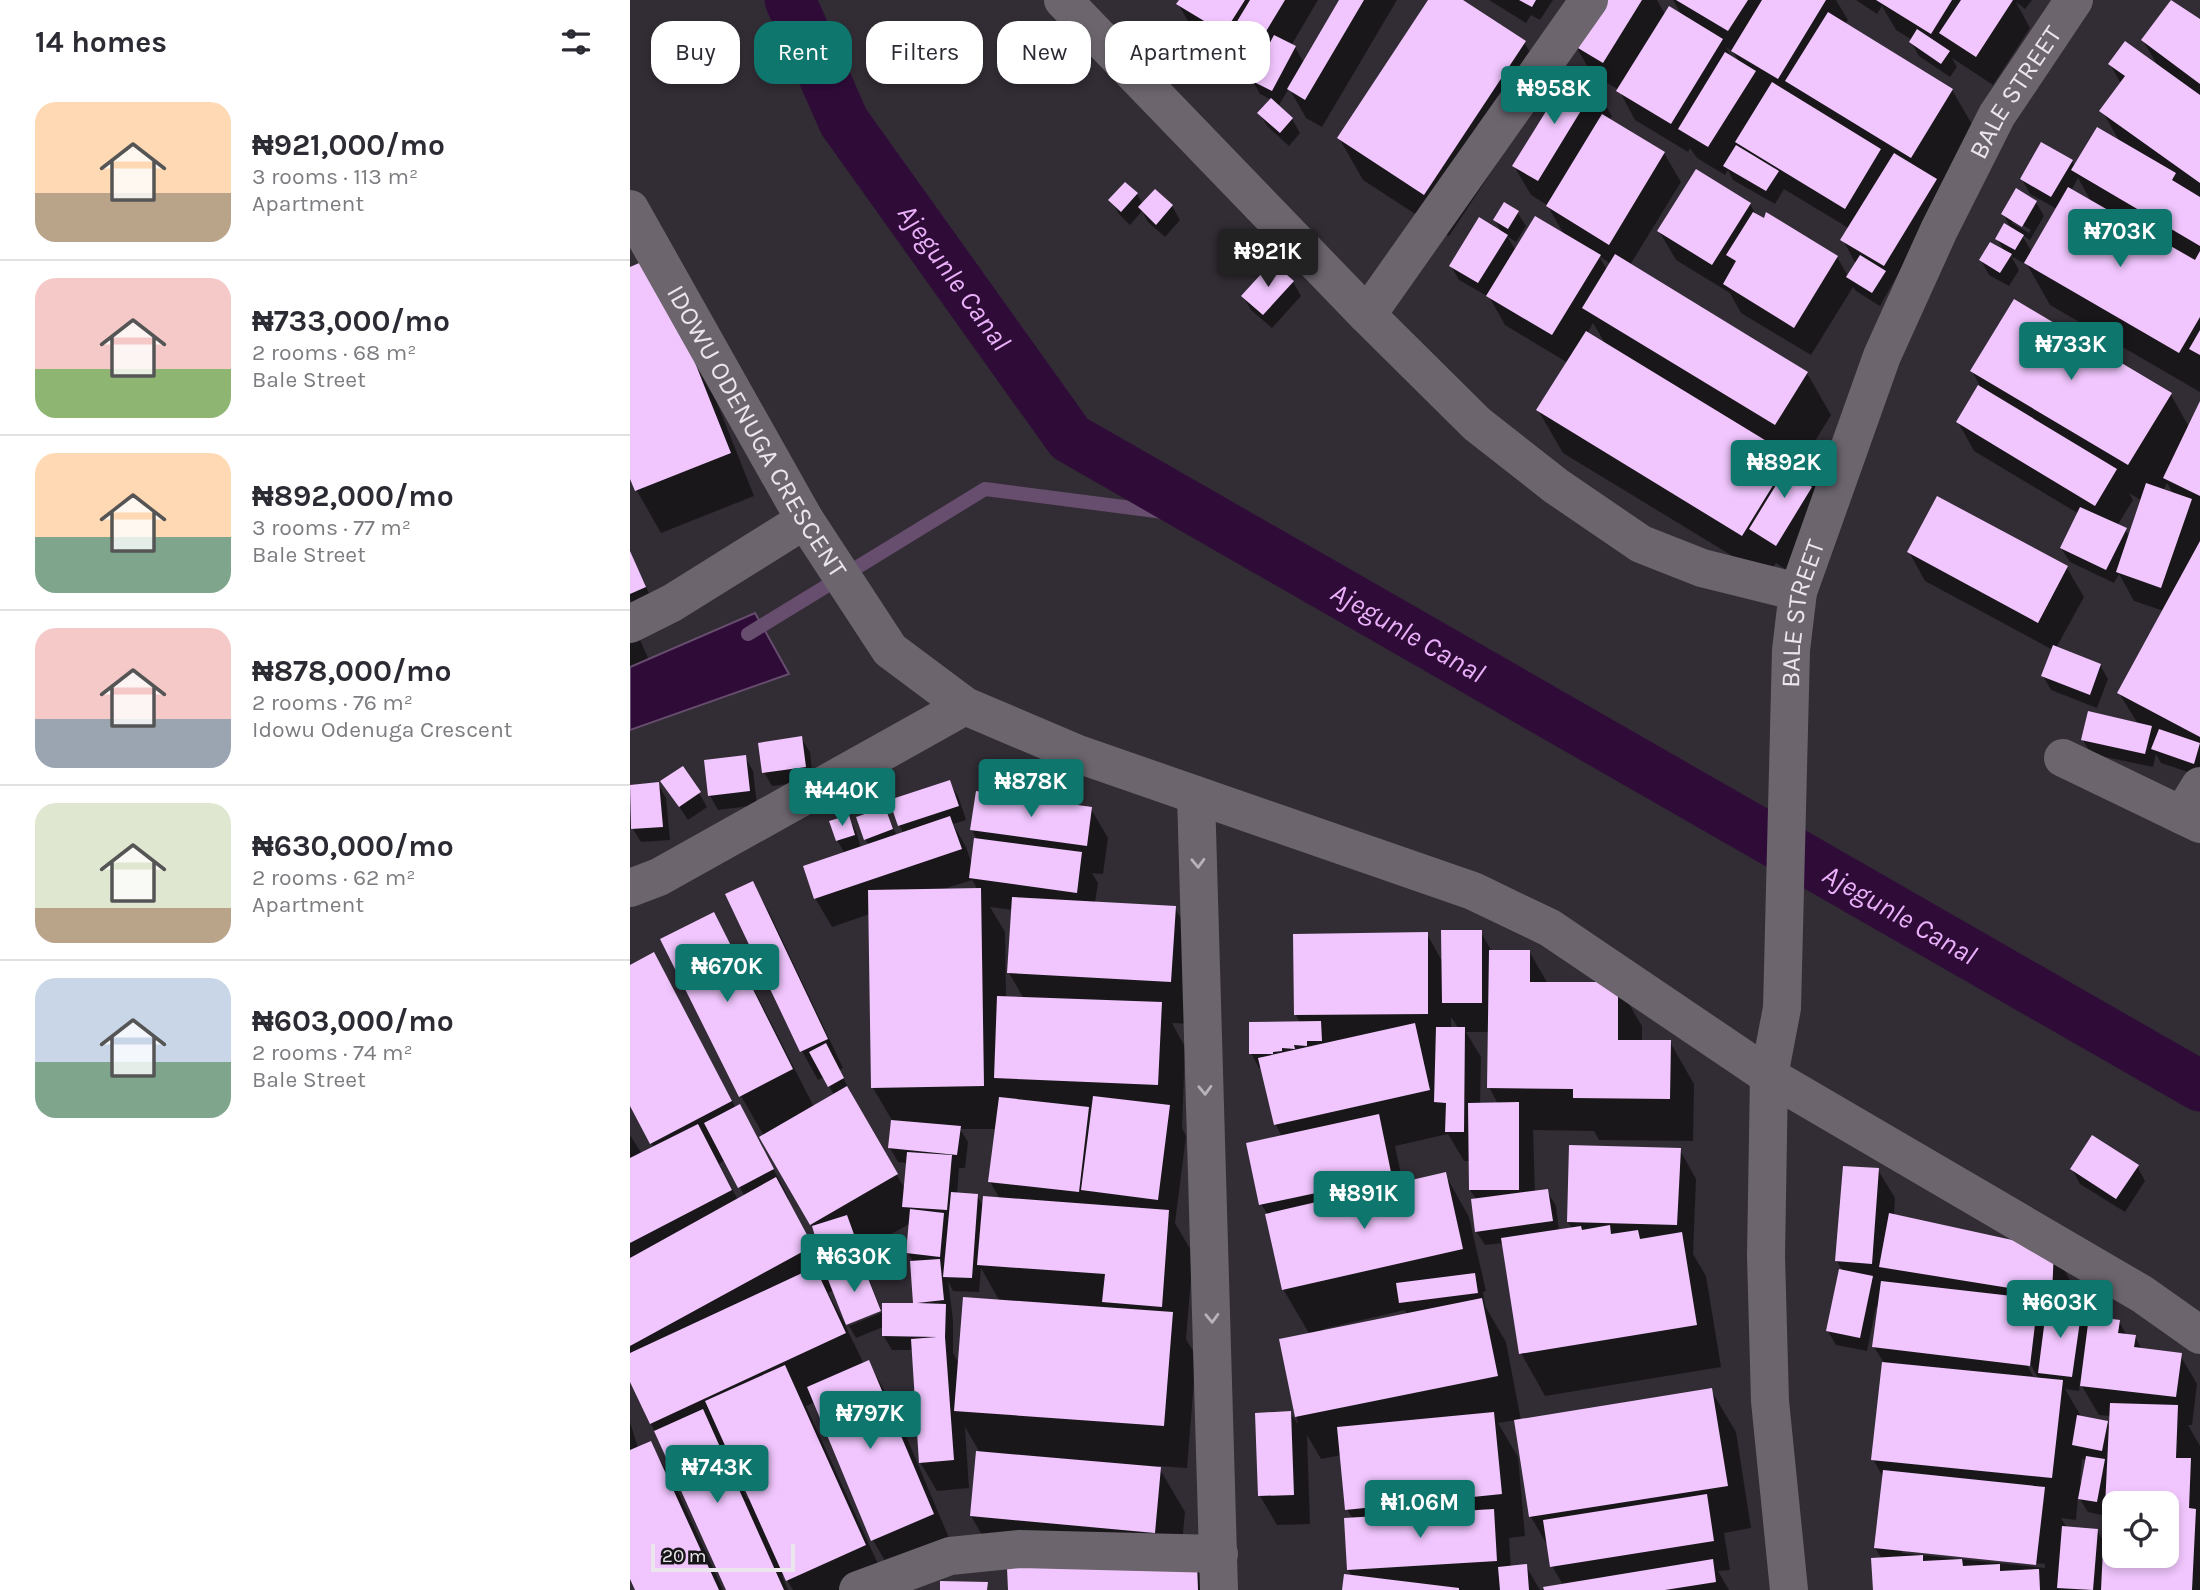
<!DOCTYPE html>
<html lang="en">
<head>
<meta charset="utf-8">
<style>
	:root { --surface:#fff; --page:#f2f2f3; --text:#2b2b33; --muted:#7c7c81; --line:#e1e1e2; --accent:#0f766e }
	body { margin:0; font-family:Karla,sans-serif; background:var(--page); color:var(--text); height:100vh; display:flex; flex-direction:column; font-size:26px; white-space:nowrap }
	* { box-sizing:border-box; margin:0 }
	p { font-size:23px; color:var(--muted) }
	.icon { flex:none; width:38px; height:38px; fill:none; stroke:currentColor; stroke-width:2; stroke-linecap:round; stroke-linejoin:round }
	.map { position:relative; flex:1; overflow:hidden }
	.panel { display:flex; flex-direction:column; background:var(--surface); width:630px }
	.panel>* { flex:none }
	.guide { position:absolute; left:21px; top:21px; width:665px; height:63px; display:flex; gap:14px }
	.tools { position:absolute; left:1472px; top:1491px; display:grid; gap:14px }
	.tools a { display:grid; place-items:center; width:77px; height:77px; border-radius:14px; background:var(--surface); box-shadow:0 4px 10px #0003; font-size:35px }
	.scale { position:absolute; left:21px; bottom:18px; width:144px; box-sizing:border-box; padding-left:7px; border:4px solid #ebe6ec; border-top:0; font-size:19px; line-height:24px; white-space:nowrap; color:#ebe6ec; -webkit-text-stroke:5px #181519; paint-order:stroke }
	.price { position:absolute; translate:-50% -60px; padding:0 16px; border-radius:7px; background:var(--accent); color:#fff; font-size:23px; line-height:46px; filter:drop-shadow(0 2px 4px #0008) }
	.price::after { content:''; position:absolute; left:50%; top:42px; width:21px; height:16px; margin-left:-10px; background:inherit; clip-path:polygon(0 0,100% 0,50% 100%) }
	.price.on { background:#222; color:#fff }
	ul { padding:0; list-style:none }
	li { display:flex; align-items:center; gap:21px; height:175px; padding:0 35px }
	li+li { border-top:2px solid var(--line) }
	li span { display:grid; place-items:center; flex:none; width:196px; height:140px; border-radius:21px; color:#555 }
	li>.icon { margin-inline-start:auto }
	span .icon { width:84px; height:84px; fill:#fffc; stroke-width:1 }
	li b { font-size:30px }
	h2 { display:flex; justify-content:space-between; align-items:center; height:84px; padding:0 35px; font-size:30px }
	.pill { padding:0 24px; border-radius:21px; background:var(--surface); box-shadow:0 4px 10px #0003; font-size:24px; line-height:63px }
	.pill.on { background:var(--accent); color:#fff }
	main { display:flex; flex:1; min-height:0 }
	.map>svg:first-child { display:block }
</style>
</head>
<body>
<main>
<section class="panel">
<h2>14 homes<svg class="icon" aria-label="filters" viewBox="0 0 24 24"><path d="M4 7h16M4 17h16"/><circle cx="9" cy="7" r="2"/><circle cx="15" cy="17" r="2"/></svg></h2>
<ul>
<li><span style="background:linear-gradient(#ffd9b3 65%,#b9a48a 0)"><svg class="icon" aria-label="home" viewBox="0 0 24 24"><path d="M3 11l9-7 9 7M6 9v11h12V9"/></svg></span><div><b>₦921,000/mo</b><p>3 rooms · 113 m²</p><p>Apartment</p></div></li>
<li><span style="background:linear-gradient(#f6c9c9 65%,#8fb573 0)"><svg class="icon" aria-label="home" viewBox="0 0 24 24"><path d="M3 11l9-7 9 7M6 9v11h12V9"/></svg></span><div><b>₦733,000/mo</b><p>2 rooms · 68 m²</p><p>Bale Street</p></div></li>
<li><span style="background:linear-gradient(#ffd9b3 60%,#7fa58c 0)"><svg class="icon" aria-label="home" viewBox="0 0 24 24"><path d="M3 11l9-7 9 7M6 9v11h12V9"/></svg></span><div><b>₦892,000/mo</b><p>3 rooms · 77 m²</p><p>Bale Street</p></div></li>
<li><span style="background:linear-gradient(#f6c9c9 65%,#9aa5b1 0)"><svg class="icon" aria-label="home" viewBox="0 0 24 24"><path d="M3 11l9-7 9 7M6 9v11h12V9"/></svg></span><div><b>₦878,000/mo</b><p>2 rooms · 76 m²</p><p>Idowu Odenuga Crescent</p></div></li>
<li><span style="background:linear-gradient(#dfe7d0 75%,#b9a48a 0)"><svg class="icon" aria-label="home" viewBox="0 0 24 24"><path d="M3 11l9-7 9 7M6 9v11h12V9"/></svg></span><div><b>₦630,000/mo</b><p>2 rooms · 62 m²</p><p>Apartment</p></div></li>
<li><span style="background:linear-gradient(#c9d6e8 60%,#7fa58c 0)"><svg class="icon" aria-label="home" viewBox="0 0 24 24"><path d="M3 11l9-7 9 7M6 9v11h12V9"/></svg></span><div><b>₦603,000/mo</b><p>2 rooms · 74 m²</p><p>Bale Street</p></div></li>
</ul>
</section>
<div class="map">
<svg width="1570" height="1590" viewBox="0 0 1570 1590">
	<rect width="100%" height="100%" fill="#322c34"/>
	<path fill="#2f0c38" stroke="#674d6e" stroke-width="2" d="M125,613L159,674L0,730V667Z"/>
	<path fill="#0007" fill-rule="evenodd" d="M551,0H688L661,46L665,47L674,63L711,0H767L692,127L676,118L659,88L648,107L662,119L670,133L659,146L638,127L629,113L642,100L630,94L622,80L626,73L616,67L612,60L565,33L548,4Z
		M800,0H830L894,42L919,85L819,236L733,180L709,138Z
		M859,0H923L910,20L901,15L896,23Z
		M973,0H1027L1035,14L1052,16L1043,0H1206L1218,20L1215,24L1322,90L1347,133L1250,306L1226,291L1223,287L1181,355L1111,313L1100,293L1046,260L1029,231L1120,204L1127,216L1207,257L1218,276L1226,264L1213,240L1220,229L1154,189L1145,204L1103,180L1098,170L1095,175L1067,158L1060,148L1058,152L1005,120L989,90L962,74L945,45ZM1096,47L1103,52L1110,63L1102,59Z
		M1226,0H1402L1395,9L1386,2L1400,28L1363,85L1322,58L1327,67L1320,77L1289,56L1281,42L1282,40L1266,30L1252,6L1247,14Z
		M1570,21V392L1420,305L1395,261L1393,263L1381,256L1389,270L1379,286L1359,275L1351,260L1375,252L1367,239L1382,230L1373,214L1406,202L1414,216L1400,240L1391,234L1402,252L1427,209L1400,194L1392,179L1442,161L1445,167L1490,142L1472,111L1491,84L1480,64L1528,66L1513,41ZM1448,178L1462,203L1441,191ZM1382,219L1401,230L1399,233L1382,223Z
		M965,87L982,116L979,120L1034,153L1051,182L1000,265L1177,373L1201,415L1176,456L1183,460L1199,489L1163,574L1146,563L1137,577L933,453L908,410L938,363L875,325L858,295L857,296L829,280L821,266L872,233L865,220L887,212L896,226L886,242L877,236L886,251L935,236L917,205L901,195L884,166ZM969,256L981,264L977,270ZM963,323L976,345L957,334Z
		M507,194L513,205L542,206L550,220L535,237L518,222L512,211L500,225L489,214L481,200Z
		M0,268L47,302L124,496L31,533L7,491L0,474Z
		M663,282L671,296L642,328L621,310L613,296Z
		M1342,371L1541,395L1559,427L1570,405V776L1531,763L1526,754L1523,767L1461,754L1453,740L1508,724L1489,693L1534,611L1504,601L1489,574L1484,583L1440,562L1431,548L1449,514L1344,451L1328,422L1350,386ZM1537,483L1544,495L1533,491ZM1499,493L1512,501L1500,537L1495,530L1487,526L1503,500Z
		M1279,552L1437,568L1454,597L1426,648L1470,665L1478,679L1467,708L1421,690L1413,676L1423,650L1295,581Z
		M0,553L23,602L6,609L0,599Z
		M0,617L18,658L0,666Z
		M171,738L180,752L183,781L142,786L134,772Z
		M115,757L123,771L127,805L88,810L80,796Z
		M33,782L69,793L77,807L58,820Z
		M319,782L328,796L336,820L323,824L336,847L342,865L348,841L342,830L461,809L478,838L473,874L462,873L468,883L465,903L545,908L569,951L564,1024L542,1023L555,1047L552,1128L556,1136L545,1223L563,1254L556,1339L566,1356L557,1468L528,1466L555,1512L550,1565H566L581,1590H379V1570L366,1559L341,1516L350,1453L335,1427L339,1488L307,1491L290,1462L283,1350H262L253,1335V1327L226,1338L219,1326L253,1312L284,1305V1263L278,1253L281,1223L232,1251L240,1276L238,1277L251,1309L215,1325L234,1364L238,1362L263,1405L327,1557L267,1582L243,1540L185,1402L176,1406L259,1588L255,1590H163L154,1575L152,1576L158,1590H98L0,1378V1135L12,1154L24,1148L0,1103V967L23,954L106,1108L110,1106L126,1135L159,1199L157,1200L195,1269L185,1230L132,1138L134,1136L111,1096L83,914L107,956L184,1107L204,1095L194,1077L188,1080L172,1051L97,895L122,883L139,912L213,1068L209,1070L221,1093L219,1094L275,1189L277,1163L268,1162L260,1148L263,1122L243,1088L240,914L202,927L185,898L215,854L207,840L218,817L226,831L231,848L239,845L235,839L254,809L267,836L274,834L269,825ZM342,880L348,890L314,889ZM360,907L383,910L379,973L394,999L376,998L375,932ZM330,1129H367L360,1182L370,1199L354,1207L347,1196L327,1194L329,1168H335L338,1142ZM95,1160L115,1197L108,1200L89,1164ZM351,1268L370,1302L329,1364L323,1353V1320L318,1281L323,1291L349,1292ZM204,1290L216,1321L214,1322L198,1293ZM96,1443L120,1498L117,1499L92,1445Z
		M28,784L36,798L40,840L11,842L3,829H0V787Z
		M851,932L862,952L899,951L918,984H987L1012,1026V1042H1040L1064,1084L1063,1141L969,1140L964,1131L903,1130L905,1193L917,1191L926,1206L929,1231L942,1229L938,1222L1050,1150L1066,1179L1063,1254L1076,1276L1091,1367L915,1396L891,1353L874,1243L855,1245L846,1231L847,1200L840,1190V1161H834L818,1134L765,1146L773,1184L815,1174L839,1217L856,1291L853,1292L855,1306L876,1342L891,1421L1081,1390L1106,1432L1121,1528L1094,1533L1100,1570L1088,1571L1099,1590H915L933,1585L922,1566L919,1548L901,1517L886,1420L868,1423L888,1457L895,1536L879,1538L881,1568L896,1566L910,1590H713L723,1577L718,1570L723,1519L717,1509L712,1455L691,1459L677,1435L680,1524L647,1525L630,1496L627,1415L660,1413L668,1424L651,1340L680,1335L653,1289L638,1215L631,1204L652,1137L646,1125L632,1068H629L621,1053L670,1023L666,1015L797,934L813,963ZM821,1017L827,1026V1028H821ZM836,1032H860L859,1087L868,1104H850L851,1057ZM775,1310L777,1315L693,1332V1329Z
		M1507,1166L1515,1181L1495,1212L1450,1184L1442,1169Z
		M1248,1170L1265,1198L1264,1216L1423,1251L1440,1280L1438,1307L1451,1308L1460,1325L1489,1321L1497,1336H1505L1512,1350L1550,1355L1567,1384L1562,1425H1558L1570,1446V1590H1244L1252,1559L1245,1548L1254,1479L1243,1459L1254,1363L1244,1347L1249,1308L1246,1307L1237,1351L1206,1345L1198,1331L1213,1272L1207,1261ZM1419,1287L1430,1306H1426L1416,1289ZM1397,1358L1409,1380H1405L1394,1359ZM1450,1383L1469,1415L1481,1416L1480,1429L1477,1422L1452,1418L1435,1389L1449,1391ZM1452,1459L1457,1460L1453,1483L1450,1482ZM1448,1496L1458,1512L1476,1516L1475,1544L1467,1530L1437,1528L1431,1518L1446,1520ZM1484,1503H1536V1556H1484ZM1272,1550L1415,1564V1568L1272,1553Z
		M0,1422L8,1448L20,1443L45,1485L93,1590H7L0,1575Z"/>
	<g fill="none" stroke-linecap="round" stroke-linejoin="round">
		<path stroke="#674d6e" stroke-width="14" d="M118,634L355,489L580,518"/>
		<path stroke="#2f0c38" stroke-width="51" id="s1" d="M160,0L214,122L440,438L1570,1086"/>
	</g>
	<path fill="#f1c6fe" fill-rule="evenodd" d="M549,0H615L594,33L546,4Z
		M620,0H655L623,53L597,38Z
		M709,0H734L675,100L657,89Z
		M798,0H833L896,41L794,195L707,138Z
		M889,0H906L902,7Z
		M971,0H1012L973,63L943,45Z
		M1046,0H1118L1098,31Z
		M1132,0H1196L1148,79L1101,51Z
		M1246,0H1322L1301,34Z
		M1331,0H1383L1346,57L1309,33Z
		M1541,0L1570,19V84L1511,40Z
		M1039,6L1093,39L1041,124L986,91Z
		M1198,12L1323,89L1281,158L1155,81Z
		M1287,29L1320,51L1311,64L1279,42Z
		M644,35L666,46L642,91L620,80Z
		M1495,41L1570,95V183L1469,111L1495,76L1478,64Z
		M1095,52L1126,71L1078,147L1048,129Z
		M941,71L966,86L908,181L882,166Z
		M1142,82L1251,149L1215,209L1105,142Z
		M641,98L663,118L650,133L627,113Z
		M972,114L1035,152L979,245L916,206Z
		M1467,127L1546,173L1542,180L1570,197V246L1441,170Z
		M1411,142L1443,160L1421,197L1390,179Z
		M1106,145L1149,171L1136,191L1093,166Z
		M1264,153L1307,179L1254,266L1210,240Z
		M1066,169L1121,203L1082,265L1027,231Z
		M495,182L508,193L491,212L478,200Z
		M1438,187L1565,260L1570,251V317L1549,353L1394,263Z
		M1386,188L1407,201L1392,227L1371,214Z
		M525,189L543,205L526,225L508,207Z
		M874,202L889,211L878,229L863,220Z
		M1123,212L1134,218L1136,212L1208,256L1164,328L1093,284L1106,261L1096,255Z
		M905,216L971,255L922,335L856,296Z
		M849,217L878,235L848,283L819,266Z
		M1374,223L1394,235L1385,250L1365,239Z
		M1360,242L1382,254L1370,273L1349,260Z
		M985,254L1178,372L1145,425L952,308Z
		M1230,255L1256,271L1242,293L1216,277Z
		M23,257L101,453L5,491L0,479V267Z
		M642,262L664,281L633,315L611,296Z
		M1384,299L1542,393L1498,465L1340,371Z
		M1570,330V355L1559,349Z
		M956,331L1161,456L1112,536L906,410Z
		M1348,385L1487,469L1465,506L1326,422Z
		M1570,401V496L1533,478Z
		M1168,449L1184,459L1171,480L1182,487L1146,546L1119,529Z
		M1516,483L1562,499L1531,588L1486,572Z
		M1307,496L1438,566L1408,623L1277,552Z
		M1450,507L1497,528L1476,570L1430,548Z
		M1570,541V737L1487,693Z
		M0,551L16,587L0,594Z
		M1423,645L1471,664L1460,695L1411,676Z
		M1458,711L1522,726L1515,754L1451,740Z
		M1529,729L1570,743L1564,764L1521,749Z
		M172,736L176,767L132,773L128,743Z
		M116,755L120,791L78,796L74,760Z
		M53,766L71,792L49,807L30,781Z
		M320,780L329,806L268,826L259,800Z
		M29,782L33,827L1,829L0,785Z
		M346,791L462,807L457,846L340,830Z
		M255,807L263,829L234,840L226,817Z
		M219,815L225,835L206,841L199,821Z
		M320,816L332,849L184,899L173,866Z
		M344,838L452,852L447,893L339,878Z
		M123,881L198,1039L170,1052L95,894Z
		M351,888L354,1086L241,1088L238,890Z
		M382,897L546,906L541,982L377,973Z
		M84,912L163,1069L109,1097L30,939Z
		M811,930H852V1003H812Z
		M798,932V1014L664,1015L663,934Z
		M859,950H900V982H988V1040H1041L1040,1099L943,1098V1089L857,1088Z
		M24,952L102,1101L20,1144L0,1106V965Z
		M367,996L532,1002L528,1085L364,1078Z
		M691,1021L692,1041H677V1046L664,1045L665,1049L652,1048V1051L643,1052V1054H619V1022Z
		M785,1023L800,1090L644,1125L628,1058Z
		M806,1027H835L834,1132H815L816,1103L804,1102Z
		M196,1043L214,1078L198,1087L179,1052Z
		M217,1086L268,1174L180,1225L129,1137Z
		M463,1096L540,1105L528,1200L451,1190Z
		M369,1097L459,1107L449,1192L358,1182Z
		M889,1102V1190H839L838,1103Z
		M110,1104L144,1169L108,1188L74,1123Z
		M749,1114L762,1177L629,1205L616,1143Z
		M261,1120L331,1126L327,1155L258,1148Z
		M68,1124L102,1190L0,1243V1158Z
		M1462,1135L1509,1165L1486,1199L1440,1169Z
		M939,1145L1051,1148L1047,1225L937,1222Z
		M277,1152L322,1155L317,1210L272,1207Z
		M1213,1166L1249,1168L1242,1264L1205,1261Z
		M816,1172L833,1249L652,1290L635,1214Z
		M146,1177L183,1246L0,1346V1258Z
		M918,1189L923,1221L845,1232L841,1199Z
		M321,1192L348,1194L342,1278L313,1277Z
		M353,1196L539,1210L532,1307L472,1302L475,1274L347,1265Z
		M280,1209L314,1213L310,1257L276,1253Z
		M1259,1213L1424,1249L1422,1295L1249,1267Z
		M217,1215L234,1262L196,1274L182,1226Z
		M980,1225L981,1234L1008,1230L1010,1239L1052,1232L1067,1325L889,1354L871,1238L951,1226L952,1230Z
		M310,1259L314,1300L287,1303L316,1304L315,1337L324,1460L289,1463L281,1339L307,1337L252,1336V1303H283L280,1261Z
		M232,1263L251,1311L216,1325L197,1277Z
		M185,1267L216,1333L20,1424L0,1382V1353Z
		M1209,1269L1243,1276L1230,1338L1196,1331Z
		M845,1273L848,1293L769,1303L766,1283Z
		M1251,1281L1408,1299L1400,1366L1242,1347Z
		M333,1297L543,1312L534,1426L324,1411Z
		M852,1298L868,1376L665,1417L649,1339Z
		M1417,1303L1452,1307L1442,1377L1408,1373Z
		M1459,1316L1490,1320L1488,1333L1506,1335L1504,1347L1552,1353L1546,1397L1450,1386Z
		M239,1360L304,1514L241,1541L177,1387Z
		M1252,1362L1433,1380L1422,1478L1241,1460Z
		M155,1365L236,1545L156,1581L75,1401Z
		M1082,1388L1098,1486L899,1517L884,1420Z
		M1480,1403L1548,1405L1546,1458H1561L1559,1508L1566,1509L1562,1590H1471ZM1484,1503H1536V1556H1484Z
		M73,1409L154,1590H96L24,1431Z
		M661,1411L664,1495L628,1496L625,1413Z
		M864,1412L872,1494L715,1510L707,1427Z
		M1447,1415L1478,1421L1472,1451L1442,1445Z
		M21,1441L89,1590H5L0,1579V1450Z
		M346,1451L531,1467L525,1533L340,1516Z
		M1456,1456L1475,1459L1467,1502L1448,1499Z
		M1253,1470L1415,1487L1406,1565L1244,1548Z
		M1077,1494L1084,1541L920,1567L913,1520Z
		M864,1509L867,1561L717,1570L714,1518Z
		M1432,1526L1468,1529L1463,1590L1427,1588Z
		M1293,1555V1561L1332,1559L1333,1566L1370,1564V1571L1409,1569L1410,1590H1243L1241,1558Z
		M1083,1559L1086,1582L1035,1590H914L913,1587Z
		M567,1563L568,1590H378L377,1568Z
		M897,1564L899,1590H870L868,1567Z
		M714,1574L829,1588V1590H712Z
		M310,1581L358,1582L357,1590H310Z"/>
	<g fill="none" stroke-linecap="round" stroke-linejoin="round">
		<g stroke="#6c656e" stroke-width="38">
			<path d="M433,0L737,315L847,424L926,486L1011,544L1072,568L1168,592"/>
			<path d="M737,315L959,0"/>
			<path d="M1433,758L1570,824"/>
			<path d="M566,795L589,1590"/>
			<path d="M1552,815L1570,786"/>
			<path d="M0,888L29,877L335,706"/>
			<path d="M228,1590L320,1556L390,1549L589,1554"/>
			<path id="s2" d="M1159,1590L1140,1401L1136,1256L1139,1076L1152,1008L1161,650L1168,592L1252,356L1309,230L1367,115L1444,0"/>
		</g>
		<g stroke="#6c656e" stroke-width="38">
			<path id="s3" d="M0,209L175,520L260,650L335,706L448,754L843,891L920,928L1139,1076L1512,1294L1570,1335"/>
			<path d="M0,624L42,603L175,520"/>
		</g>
	</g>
	<defs><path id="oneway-chevron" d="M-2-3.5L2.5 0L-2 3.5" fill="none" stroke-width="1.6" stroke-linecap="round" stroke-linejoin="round" transform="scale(1.75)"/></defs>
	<g stroke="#b8b2ba">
		<use href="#oneway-chevron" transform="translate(568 863) rotate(88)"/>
		<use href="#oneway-chevron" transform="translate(575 1090) rotate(88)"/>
		<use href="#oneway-chevron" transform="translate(582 1318) rotate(88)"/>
	</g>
	<g text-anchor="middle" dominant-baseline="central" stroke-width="7" stroke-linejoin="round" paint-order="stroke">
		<g font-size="26" fill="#ebe6ec" stroke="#181519">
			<text stroke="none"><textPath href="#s2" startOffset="1547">BALE STREET</textPath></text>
			<text stroke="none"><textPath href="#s3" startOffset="256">IDOWU ODENUGA CRESCENT</textPath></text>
			<text stroke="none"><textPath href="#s2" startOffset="980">BALE STREET</textPath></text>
		</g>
		<g font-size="28" font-style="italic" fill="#eab0fa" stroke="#181519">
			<text stroke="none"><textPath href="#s1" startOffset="324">Ajegunle Canal</textPath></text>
			<text stroke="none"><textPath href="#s1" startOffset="912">Ajegunle Canal</textPath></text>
			<text stroke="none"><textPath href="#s1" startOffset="1479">Ajegunle Canal</textPath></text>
		</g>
	</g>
</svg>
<div class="tools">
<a><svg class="icon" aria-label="locate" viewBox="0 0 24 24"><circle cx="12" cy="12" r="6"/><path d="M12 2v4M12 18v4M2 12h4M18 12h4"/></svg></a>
</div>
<div class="scale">20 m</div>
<b class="price" style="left:924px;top:126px">₦958K</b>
<b class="price" style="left:1490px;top:269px">₦703K</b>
<b class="price on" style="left:638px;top:289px">₦921K</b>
<b class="price" style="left:1441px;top:382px">₦733K</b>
<b class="price" style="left:1154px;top:500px">₦892K</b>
<b class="price" style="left:401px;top:819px">₦878K</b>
<b class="price" style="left:212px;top:828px">₦440K</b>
<b class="price" style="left:97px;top:1004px">₦670K</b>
<b class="price" style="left:734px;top:1231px">₦891K</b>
<b class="price" style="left:224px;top:1294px">₦630K</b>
<b class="price" style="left:1430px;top:1340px">₦603K</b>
<b class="price" style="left:240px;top:1451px">₦797K</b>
<b class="price" style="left:87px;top:1505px">₦743K</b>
<b class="price" style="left:790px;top:1540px">₦1.06M</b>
<div class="guide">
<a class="pill">Buy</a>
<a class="pill on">Rent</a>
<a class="pill">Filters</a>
<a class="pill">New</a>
<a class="pill">Apartment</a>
</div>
</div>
</main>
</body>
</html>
